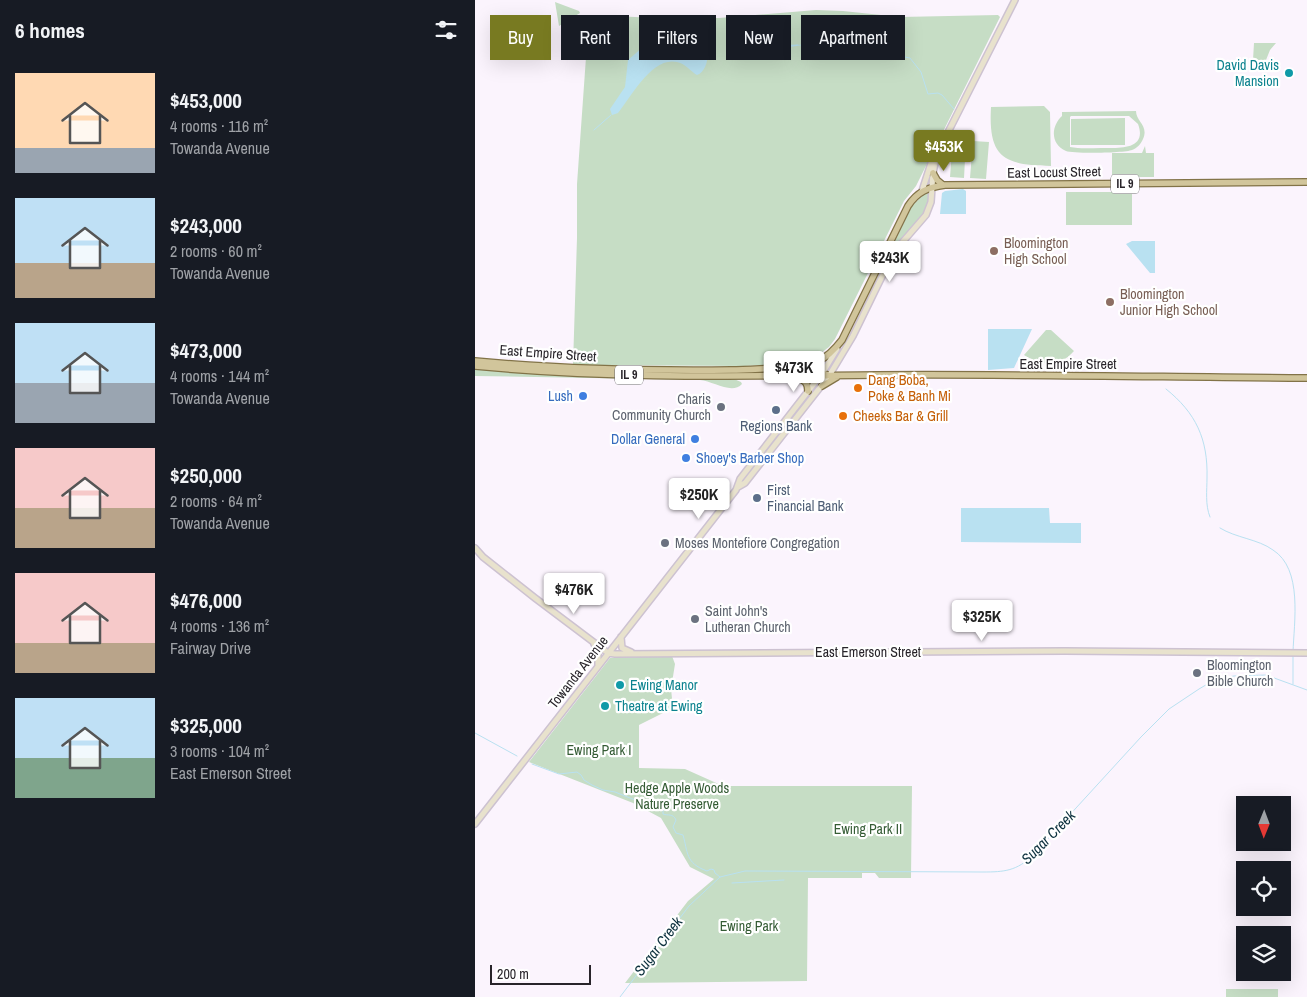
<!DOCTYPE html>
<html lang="en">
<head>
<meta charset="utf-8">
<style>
	:root { --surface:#171b24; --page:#242831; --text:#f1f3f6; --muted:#9ea1a6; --accent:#787a21 }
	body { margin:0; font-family:"Archivo Narrow",sans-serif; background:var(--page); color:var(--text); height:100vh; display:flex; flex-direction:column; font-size:19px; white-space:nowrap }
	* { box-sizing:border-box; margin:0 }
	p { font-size:16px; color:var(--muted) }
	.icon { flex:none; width:28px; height:28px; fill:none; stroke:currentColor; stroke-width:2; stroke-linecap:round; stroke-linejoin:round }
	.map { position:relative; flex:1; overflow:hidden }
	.drawer { display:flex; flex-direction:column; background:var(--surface); width:475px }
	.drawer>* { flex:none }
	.top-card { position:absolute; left:15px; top:15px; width:475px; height:45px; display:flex; gap:10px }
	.needle { width:32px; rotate:181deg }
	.tools { position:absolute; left:761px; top:796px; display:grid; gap:10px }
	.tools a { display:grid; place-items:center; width:55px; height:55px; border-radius:0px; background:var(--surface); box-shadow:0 5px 20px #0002; font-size:25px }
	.scale { position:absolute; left:15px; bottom:12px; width:101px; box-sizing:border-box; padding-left:5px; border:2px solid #28242a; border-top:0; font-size:14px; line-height:18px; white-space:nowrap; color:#28242a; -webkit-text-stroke:4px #fff; paint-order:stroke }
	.price { position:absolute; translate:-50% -42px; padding:0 11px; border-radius:5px; background:#fff; color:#222; font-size:16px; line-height:32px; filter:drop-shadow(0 1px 2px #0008) }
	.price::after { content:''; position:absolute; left:50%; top:30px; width:15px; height:11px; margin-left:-8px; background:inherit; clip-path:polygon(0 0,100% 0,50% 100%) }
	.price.active { background:var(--accent); color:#fff }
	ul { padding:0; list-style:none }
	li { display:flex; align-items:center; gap:15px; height:125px; padding:0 15px }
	li span { display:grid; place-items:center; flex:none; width:140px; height:100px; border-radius:0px; color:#555 }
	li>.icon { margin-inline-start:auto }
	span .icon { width:60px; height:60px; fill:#fffc; stroke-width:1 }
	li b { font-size:21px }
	h2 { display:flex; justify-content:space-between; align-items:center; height:60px; padding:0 15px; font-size:21px }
	.tag { padding:0 18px; border-radius:0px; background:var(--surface); box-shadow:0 5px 20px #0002; font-size:18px; line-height:45px }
	.tag.active { background:var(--accent); color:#fff }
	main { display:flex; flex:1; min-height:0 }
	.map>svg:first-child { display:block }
</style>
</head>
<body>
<main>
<section class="drawer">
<h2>6 homes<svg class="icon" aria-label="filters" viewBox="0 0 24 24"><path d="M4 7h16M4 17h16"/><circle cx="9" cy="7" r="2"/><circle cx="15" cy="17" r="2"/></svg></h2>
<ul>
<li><span style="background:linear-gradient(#ffd9b3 75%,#9aa5b1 0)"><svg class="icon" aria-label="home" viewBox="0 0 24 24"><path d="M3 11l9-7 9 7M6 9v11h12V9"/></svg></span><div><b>$453,000</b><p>4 rooms · 116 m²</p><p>Towanda Avenue</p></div></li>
<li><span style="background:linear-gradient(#bfe0f5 65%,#b9a48a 0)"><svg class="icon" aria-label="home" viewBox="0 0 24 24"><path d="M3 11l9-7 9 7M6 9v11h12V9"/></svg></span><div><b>$243,000</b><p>2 rooms · 60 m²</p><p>Towanda Avenue</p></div></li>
<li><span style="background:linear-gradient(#bfe0f5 60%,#9aa5b1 0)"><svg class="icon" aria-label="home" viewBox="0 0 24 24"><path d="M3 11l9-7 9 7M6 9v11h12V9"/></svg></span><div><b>$473,000</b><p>4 rooms · 144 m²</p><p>Towanda Avenue</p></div></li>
<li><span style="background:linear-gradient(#f6c9c9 60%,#b9a48a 0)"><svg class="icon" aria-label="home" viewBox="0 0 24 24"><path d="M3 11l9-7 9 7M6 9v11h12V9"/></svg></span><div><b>$250,000</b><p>2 rooms · 64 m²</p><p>Towanda Avenue</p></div></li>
<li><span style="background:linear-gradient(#f6c9c9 70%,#b9a48a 0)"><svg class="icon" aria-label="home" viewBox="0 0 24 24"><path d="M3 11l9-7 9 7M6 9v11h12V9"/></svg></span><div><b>$476,000</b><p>4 rooms · 136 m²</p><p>Fairway Drive</p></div></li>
<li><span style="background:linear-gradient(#bfe0f5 60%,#7fa58c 0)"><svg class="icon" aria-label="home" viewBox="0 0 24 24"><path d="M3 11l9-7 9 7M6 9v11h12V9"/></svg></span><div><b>$325,000</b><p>3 rooms · 104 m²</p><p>East Emerson Street</p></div></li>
</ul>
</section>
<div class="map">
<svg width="832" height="997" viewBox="0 0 832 997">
	<rect width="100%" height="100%" fill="#fbf4fd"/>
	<path fill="#c6ddc5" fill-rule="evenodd" d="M80,2L104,11L105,13L84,26Z
		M341,10L368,11L425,17L523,15L525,17L441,186L429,201L360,339L354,347L338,359L311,364L270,366L98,365L102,238V184L114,15L183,18H244Z
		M779,43H801L795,50L791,60H778Z
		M569,106L575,112L576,166C529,165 513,158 516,107Z
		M661,111C661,122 674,125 668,139C666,144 662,148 657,150C650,153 598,154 591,151C575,144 576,126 587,116V112ZM596,116H654L663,124C673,151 642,148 626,148C616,148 605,149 595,147V117Z
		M650,118V145H596V119Z
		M478,140L491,141L489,178L475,177Z
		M498,141L514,142L511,179L495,178Z
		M670,146L671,153H679V177H637V153H667Z
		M591,192H657V225H591Z
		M450,193H453L454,202L449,215L423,244L396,291L437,206Z
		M571,330H576L599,351C584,368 567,366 549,355Z
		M0,369L137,377L259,379L266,382L267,384C257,395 238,381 225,380L0,376Z
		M197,656L200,664L196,689L198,708L164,725V768L210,769L248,786H437L436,878H404L400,873H387V878H333L332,981L150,983L213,901L239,879L215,867L186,818L158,803L54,762L135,658Z
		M751,989H803V997H751Z"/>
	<path fill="#b9e1f1" d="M178,27L199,46C211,47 220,39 230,39C235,48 234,71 222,75C215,71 211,64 202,62C177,56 156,97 143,113L137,115L135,109L150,87L153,60L168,47L174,30Z
		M368,33H372V35L358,41L346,52L337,46L329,45L286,51V49C303,42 323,47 341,43C350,41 359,35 368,33Z
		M488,189L491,191V214H465L467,193L470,191Z
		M657,241H680V273H675L651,244Z
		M513,329H557L539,368L513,370Z
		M486,508H574L575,523H606V543L486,542Z"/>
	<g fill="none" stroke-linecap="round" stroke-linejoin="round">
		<path stroke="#b9e1f1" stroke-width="1" d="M389,36L430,57L435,58L446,72L453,94L463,93L467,95L479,109
			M119,130L136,115
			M691,389C721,413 733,439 732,478C732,490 730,505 735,517
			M745,528C761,538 783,539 798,550C828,569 819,622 818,652
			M818,656V684
			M0,733L42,756
			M57,764L84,774L102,772L106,775L109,780L117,785L128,790L140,792L165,802H176L179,808L181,810L188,808V814C193,816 198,813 201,820L198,827L201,833L208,835C213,852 210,863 232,871L236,869L239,870L240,873L245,877
			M257,883L309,880
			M145,997L214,906L245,877L270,871L508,872C529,872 542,871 558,855L666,737L694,709L724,689L741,679L759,676L791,675L832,690"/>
		<g stroke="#cdc2d1" stroke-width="8">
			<path id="secondary" d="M447,191L457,160L462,154L540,0
				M263,487L270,483L354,376L378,336L419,252L451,215L456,202L458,173L462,154
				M0,548L8,557L60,598L133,653L140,654L590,651L832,653
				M146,637L147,648L156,652
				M119,644L123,653V665
				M0,824L261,490L265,479L348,372L362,349"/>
		</g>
		<g stroke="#827348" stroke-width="8">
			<path id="primary" d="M458,173L462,180L468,185
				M0,361C85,369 170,371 256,370C275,370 294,368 313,368
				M0,366C133,379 267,376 401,375C545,374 688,377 832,378
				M311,368C338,366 350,362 367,340L433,206C442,192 453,187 470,185L832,182
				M322,369L341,370L352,375
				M323,377C330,381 333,383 333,391
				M347,386L362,377"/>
		</g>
		<use href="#secondary" stroke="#e8e2cd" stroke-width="5"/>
		<use href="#primary" stroke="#d1c59b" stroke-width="5.5"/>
	</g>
	<g fill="#0f9aa8" stroke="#fff" stroke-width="2">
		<circle cx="814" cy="73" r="5"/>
		<circle cx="145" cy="685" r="5"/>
		<circle cx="130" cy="706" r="5"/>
	</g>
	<g fill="#8d6e63" stroke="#fff" stroke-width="2">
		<circle cx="519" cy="251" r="5"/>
		<circle cx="635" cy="302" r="5"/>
	</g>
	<g fill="#e8710a" stroke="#fff" stroke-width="2">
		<circle cx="383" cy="388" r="5"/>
		<circle cx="368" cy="416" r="5"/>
	</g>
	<g fill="#3f7fe0" stroke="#fff" stroke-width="2">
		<circle cx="108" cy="396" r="5"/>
		<circle cx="220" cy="439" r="5"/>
		<circle cx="211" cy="458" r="5"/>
	</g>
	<g fill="#6b7280" stroke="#fff" stroke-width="2">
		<circle cx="246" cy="407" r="5"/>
		<circle cx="190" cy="543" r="5"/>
		<circle cx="220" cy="619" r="5"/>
		<circle cx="722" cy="673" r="5"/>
	</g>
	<g fill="#5c6f8a" stroke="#fff" stroke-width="2">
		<circle cx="301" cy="410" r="5"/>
		<circle cx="282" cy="498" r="5"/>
	</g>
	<g text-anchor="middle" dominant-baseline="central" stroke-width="4.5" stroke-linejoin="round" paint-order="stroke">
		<g fill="#fff" stroke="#68666a" stroke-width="1">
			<rect x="636" y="174.5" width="28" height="19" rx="4"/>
			<rect x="140" y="365.5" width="28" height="19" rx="4"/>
		</g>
		<g font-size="12" font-weight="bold" fill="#28242a">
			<text x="650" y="184">IL 9</text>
			<text x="154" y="375">IL 9</text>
		</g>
		<g font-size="14" fill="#0d838f" stroke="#fff" text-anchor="start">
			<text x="804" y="65" text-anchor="end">David Davis<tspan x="804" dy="16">Mansion</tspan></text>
			<text x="155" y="685">Ewing Manor</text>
			<text x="140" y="706">Theatre at Ewing</text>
		</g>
		<g font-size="14" fill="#28242a" stroke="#fff">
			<text transform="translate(579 172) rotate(-1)">East Locust Street</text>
			<text transform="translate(73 353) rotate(4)">East Empire Street</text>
			<text x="593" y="364">East Empire Street</text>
			<text x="393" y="652">East Emerson Street</text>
			<text transform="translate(103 672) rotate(-52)">Towanda Avenue</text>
		</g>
		<g font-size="14" fill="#785e54" stroke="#fff" text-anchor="start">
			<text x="529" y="243">Bloomington<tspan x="529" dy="16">High School</tspan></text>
			<text x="645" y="294">Bloomington<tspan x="645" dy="16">Junior High School</tspan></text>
		</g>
		<g font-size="14" fill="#c56008" stroke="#fff" text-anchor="start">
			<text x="393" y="380">Dang Boba,<tspan x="393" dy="16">Poke &amp; Banh Mi</tspan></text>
			<text x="378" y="416">Cheeks Bar &amp; Grill</text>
		</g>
		<g font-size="14" fill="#366cbe" stroke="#fff" text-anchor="end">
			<text x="98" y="396">Lush</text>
			<text x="210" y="439">Dollar General</text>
			<text x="221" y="458" text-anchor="start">Shoey's Barber Shop</text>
		</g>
		<g font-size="14" fill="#5b616d" stroke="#fff" text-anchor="start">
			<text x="236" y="399" text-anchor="end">Charis<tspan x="236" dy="16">Community Church</tspan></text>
			<text x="200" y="543">Moses Montefiore Congregation</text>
			<text x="230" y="611">Saint John's<tspan x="230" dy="16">Lutheran Church</tspan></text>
			<text x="732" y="665">Bloomington<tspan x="732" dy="16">Bible Church</tspan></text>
		</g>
		<g font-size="14" fill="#4e5e75" stroke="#fff">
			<text x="301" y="426">Regions Bank</text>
			<text x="292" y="490" text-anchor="start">First<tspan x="292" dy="16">Financial Bank</tspan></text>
		</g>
		<g font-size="14" fill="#355c35" stroke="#fff">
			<text x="124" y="750">Ewing Park I</text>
			<text x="202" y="788">Hedge Apple Woods<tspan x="202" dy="16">Nature Preserve</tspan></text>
			<text x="393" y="829">Ewing Park II</text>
			<text x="274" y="926">Ewing Park</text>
		</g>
		<g font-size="15" font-style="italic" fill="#0d313e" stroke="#fff">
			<text transform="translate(573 837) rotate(-45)">Sugar Creek</text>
			<text transform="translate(183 946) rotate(-53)">Sugar Creek</text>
		</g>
	</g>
</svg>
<div class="tools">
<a><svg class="needle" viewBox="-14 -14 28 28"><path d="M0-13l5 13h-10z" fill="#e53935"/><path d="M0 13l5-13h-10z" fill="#9ea1a6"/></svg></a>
<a><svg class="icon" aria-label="locate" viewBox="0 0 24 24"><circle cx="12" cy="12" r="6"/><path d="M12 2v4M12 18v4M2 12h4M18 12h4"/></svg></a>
<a><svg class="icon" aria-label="layers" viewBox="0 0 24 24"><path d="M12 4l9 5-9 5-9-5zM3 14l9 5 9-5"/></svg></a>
</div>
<div class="scale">200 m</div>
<b class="price active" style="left:469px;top:172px">$453K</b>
<b class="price" style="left:415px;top:283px">$243K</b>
<b class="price" style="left:319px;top:393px">$473K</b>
<b class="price" style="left:224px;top:520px">$250K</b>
<b class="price" style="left:99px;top:615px">$476K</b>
<b class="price" style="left:507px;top:642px">$325K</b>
<div class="top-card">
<a class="tag active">Buy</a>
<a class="tag">Rent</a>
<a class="tag">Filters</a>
<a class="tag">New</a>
<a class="tag">Apartment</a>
</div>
</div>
</main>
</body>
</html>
